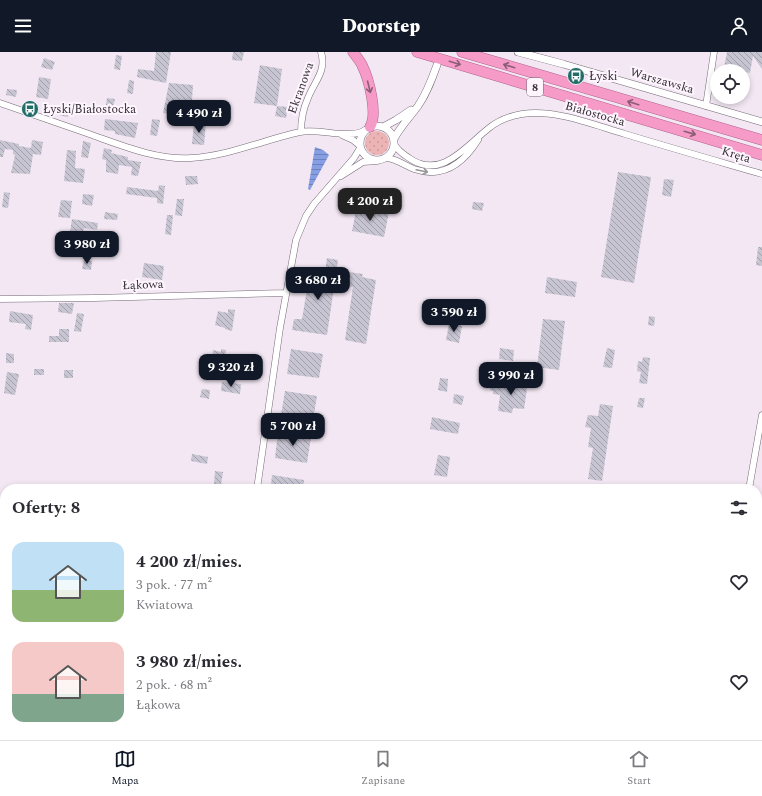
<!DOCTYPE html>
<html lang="pl">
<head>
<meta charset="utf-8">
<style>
	:root { --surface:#fff; --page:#f7f7f7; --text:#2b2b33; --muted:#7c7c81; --line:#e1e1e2; --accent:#111827 }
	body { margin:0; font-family:Spectral,serif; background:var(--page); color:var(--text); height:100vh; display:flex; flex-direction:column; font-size:15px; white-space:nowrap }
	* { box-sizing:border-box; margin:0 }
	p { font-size:13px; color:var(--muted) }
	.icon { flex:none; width:22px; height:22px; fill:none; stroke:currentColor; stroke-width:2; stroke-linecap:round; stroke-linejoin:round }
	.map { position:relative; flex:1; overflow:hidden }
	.drawer { position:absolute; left:0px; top:432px; width:762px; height:256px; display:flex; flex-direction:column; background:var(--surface); border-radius:16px 16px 0 0; box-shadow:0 2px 6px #0003 }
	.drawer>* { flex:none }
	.buttons { position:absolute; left:710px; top:12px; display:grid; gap:8px }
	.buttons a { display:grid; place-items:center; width:40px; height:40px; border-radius:50%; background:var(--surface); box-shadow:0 2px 6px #0003; font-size:20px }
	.price { position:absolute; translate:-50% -34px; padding:0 9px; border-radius:8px; background:var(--accent); color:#fff; font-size:13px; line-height:26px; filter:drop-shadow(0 1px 2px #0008) }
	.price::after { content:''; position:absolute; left:50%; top:24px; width:12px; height:9px; margin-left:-6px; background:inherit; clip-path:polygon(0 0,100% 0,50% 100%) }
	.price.selected { background:#222; color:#fff }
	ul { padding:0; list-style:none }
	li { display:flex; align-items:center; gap:12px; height:100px; padding:0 12px }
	li span { display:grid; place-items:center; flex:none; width:112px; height:80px; border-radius:12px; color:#555 }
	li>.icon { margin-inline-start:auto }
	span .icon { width:48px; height:48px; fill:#fffc; stroke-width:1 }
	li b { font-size:17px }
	h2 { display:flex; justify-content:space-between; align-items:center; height:48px; padding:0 12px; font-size:17px }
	header { display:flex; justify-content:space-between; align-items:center; height:52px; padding:0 12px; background:var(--accent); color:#fff; font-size:18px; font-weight:800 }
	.tab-bar { display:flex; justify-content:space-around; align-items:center; height:56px; border-top:1px solid var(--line); background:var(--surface); font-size:11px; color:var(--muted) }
	.tab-bar a { display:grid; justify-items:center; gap:2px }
	.tab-bar .selected { color:var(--accent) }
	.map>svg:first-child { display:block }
</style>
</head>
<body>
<header><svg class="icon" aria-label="menu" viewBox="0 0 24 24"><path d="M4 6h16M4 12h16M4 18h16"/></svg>Doorstep<svg class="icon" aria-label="person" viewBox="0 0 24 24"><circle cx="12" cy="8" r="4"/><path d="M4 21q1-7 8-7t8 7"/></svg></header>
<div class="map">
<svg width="762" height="688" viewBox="0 0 762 688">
	<defs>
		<pattern id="grass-dots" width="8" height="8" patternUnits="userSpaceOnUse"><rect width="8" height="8" fill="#edb4b6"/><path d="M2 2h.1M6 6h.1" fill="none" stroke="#cc9b9d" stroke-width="1.8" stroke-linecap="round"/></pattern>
		<pattern id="forest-firs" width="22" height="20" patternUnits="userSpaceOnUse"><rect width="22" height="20" fill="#edb4b6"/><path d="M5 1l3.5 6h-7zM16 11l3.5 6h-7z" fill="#cc9b9d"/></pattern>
		<pattern id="water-rules" width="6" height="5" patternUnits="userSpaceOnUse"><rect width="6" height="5" fill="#869ee3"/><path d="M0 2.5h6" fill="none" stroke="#6e81b9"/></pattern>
		<pattern id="building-back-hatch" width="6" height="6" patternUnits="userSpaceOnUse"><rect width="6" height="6" fill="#c8c5d3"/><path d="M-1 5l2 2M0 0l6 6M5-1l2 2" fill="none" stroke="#a3a0ac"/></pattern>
	</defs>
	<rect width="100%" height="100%" fill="#f2e7f3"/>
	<path fill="url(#grass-dots)" d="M365 91a12 12 0 1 1 24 0a12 12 0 1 1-24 0Z"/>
	<path fill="url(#forest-firs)" d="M294,683H427L426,688H294Z"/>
	<path fill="url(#water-rules)" d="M315,95L323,98L329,103L310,138L308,137Z"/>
	<path fill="url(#building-back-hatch)" d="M156,0H171L166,31L137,25L138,17L154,19Z
		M233,0H244L242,9L232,8Z
		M727,0H762V17L753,4L750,21L724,16Z
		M116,3L122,4L120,18L114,17Z
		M44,6L55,10L52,18L41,15Z
		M260,13L282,17L277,54L254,51Z
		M39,25L51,27L48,47L36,45Z
		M129,28L134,29L133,42L127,41Z
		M169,31L193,33L191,65L163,61Z
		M7,37L17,38L16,45L6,43Z
		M107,46L115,47L113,55L129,58V61H106L105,59Z
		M61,52L69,53L68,65L59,63Z
		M277,54L288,55L286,66L275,64Z
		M105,67L138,71L135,86L115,82V79L104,78Z
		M152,67L160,68L157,84L150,83Z
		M194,70L206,71L204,93L192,92Z
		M0,88L19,92V94L31,96L32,88L43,90L41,103L33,102L30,122L11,121L15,103L13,102V98L5,97L3,105H0Z
		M83,89L91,91L88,106L81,105Z
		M104,96L112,98L111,101L128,105V108L141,110L138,124L131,123L132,115L119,113L118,122L106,120V108L102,107Z
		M67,98L76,99L75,116L85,117L83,131L64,129Z
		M618,120L651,125L634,231L601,225Z
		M185,124H197L198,132L186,133Z
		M664,127L674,128L671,145L662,143Z
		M159,133L165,134L163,152L157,151V146L126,142L127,135L158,139Z
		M4,140L10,141L8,156L2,155Z
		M83,142L94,143L92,154L82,152Z
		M177,147H184L182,164L175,163Z
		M61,148L72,149L70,166L58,165Z
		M473,150L484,151L482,159L472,157Z
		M357,154L389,160L384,185L352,179Z
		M105,160L118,162L117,168L104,167Z
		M167,163H173L171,183L165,182Z
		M72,167L98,171L97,178L84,176L83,180H70Z
		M758,195H762V214L756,213Z
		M327,206L338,208L327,283L292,278L294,267H302L309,225L317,218L324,227Z
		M84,208L92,209L91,218L82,217Z
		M144,211L164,214L162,228L142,225Z
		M348,220L363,222L362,225L376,228L366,292L345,288L353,235L346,234Z
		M547,225L577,230L575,245L545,241Z
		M59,251H74L72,262L58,260Z
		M228,257L235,258L232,279L225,277V276L215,273L218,259L228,261Z
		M10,259L33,263L31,278L25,277L26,272L9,270Z
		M77,261L84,262L81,280L74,279Z
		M649,264L655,265L654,274L648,273Z
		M543,267L565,269L559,318L537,315Z
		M449,272L462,274L459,291L446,288Z
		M59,277H69V290H49V284H59Z
		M500,296L514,298L513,309L499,307Z
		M607,296L615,298L612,316L603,315Z
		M221,297L226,298L224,315L215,316L214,321L207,320L209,306H212L213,298L221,300Z
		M291,297L323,302L319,326L287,322Z
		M6,301L14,302V311H6Z
		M250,302L262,304L260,317L256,316L255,320L240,317L242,306L249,307Z
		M643,305L650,306L647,332L639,331L641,320L637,319L638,309L642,310Z
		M34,317H44V323H34Z
		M64,318H73V326H64Z
		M7,320L19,322L15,343L4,341Z
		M440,326L448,327L447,340L438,338Z
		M516,329L528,330L524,357L513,356L512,361L498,359L500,343L493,342V339L490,338V331L516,335Z
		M222,330L241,332L240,342L221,339Z
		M202,337L210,338L209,347L200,345Z
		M285,339L317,344L313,368L281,363Z
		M454,342L464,344L462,353L453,351Z
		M639,346H645L643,356L637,355Z
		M600,352L613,354L602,429L588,427L593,396L588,395L591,376L585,375L588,363L598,364Z
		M432,365L460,371L458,382L430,377Z
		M278,380L311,385L307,411L275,406Z
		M192,402L208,405L207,412L191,409Z
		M438,403L450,405L447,425L434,423Z
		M215,419L223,420L221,433L214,432Z
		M272,423L304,428L303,437L289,436L278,432V434L271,432Z"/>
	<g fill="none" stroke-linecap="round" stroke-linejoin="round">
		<g stroke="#736a74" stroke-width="7">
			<path id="minor" d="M0,51C31,62 61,72 92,83C123,94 157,108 191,106C229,104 263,88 300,80C319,76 351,88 365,78
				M706,54L714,0
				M301,80C301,68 303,57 308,46C314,30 327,19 321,0
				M342,83L353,88L359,93
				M394,92C398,99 403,102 409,106C441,129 467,93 489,76C499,68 510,64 522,62C556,57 594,73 625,82C671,96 717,109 762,122
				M386,106C397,107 404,113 414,117C443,127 463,112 478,88
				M341,124L363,110L377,109
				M0,247L94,246L286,241
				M257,437L280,276L296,188L306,164L314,152L354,106L360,96
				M749,437L762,363
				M757,622H762
				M0,646H5
				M149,683L185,688
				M220,688L221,683
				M659,688L660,683"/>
		</g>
		<g stroke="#736a74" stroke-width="8">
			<path id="tertiary" d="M518,0L563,12L762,70
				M360 91a17 17 0 1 1 34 0a17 17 0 1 1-34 0Z
				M383,75L396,68L411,58
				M394,87C400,75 410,65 418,54C427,41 432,27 437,13"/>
		</g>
		<g stroke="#b0638b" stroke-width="11">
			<path id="trunk" d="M353,0C356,4 360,9 362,13C369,27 378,62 370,75
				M417,0L762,103
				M462,0L762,88"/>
		</g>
		<use href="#minor" stroke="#fff" stroke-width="6"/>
		<use href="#tertiary" stroke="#fff" stroke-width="7"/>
		<use href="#trunk" stroke="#f69ac8" stroke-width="10"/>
	</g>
	<defs><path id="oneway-shaft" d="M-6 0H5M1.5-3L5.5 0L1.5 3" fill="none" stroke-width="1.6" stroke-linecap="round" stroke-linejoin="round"/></defs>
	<g stroke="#8a5e75">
		<use href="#oneway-shaft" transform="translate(455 11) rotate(17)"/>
		<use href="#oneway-shaft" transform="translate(509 14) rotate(-163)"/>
		<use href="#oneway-shaft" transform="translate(369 35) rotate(76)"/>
		<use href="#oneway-shaft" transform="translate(633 51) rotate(-163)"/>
		<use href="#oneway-shaft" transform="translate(690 81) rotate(16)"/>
	</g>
	<use stroke="#989698" href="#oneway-shaft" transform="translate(422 119) rotate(12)"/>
	<defs>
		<g id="bus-disc" transform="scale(0.9)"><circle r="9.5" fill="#236d68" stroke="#fef5ff"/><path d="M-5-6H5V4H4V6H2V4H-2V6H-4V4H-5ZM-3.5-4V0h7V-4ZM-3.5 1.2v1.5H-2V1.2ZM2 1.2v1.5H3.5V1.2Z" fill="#fff"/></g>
	</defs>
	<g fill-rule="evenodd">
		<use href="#bus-disc" x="576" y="24"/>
		<use href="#bus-disc" x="30" y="57"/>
	</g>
	<g text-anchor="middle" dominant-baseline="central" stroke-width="4" stroke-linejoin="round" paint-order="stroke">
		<rect fill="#fef5ff" stroke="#6e696f" stroke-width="1" x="527" y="26" width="16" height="18" rx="3"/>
		<g font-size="11" font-weight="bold" fill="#312d31">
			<text x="535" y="35">8</text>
		</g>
		<g font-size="12" fill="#312d31" stroke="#fef5ff" text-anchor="start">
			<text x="589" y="24">Łyski</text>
			<text x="43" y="57">Łyski/Białostocka</text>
		</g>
		<g font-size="12" fill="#312d31" stroke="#fef5ff">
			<text transform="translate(662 29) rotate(16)">Warszawska</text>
			<text transform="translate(301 36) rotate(-70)">Ekranowa</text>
			<text transform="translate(595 62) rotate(16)">Białostocka</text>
			<text transform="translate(736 103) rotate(17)">Kręta</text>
			<text transform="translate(143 233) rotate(-2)">Łąkowa</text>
		</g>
	</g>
</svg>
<div class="buttons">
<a><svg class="icon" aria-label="locate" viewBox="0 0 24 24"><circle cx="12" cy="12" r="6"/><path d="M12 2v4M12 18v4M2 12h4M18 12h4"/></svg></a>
</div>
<b class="price" style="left:199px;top:82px">4 490 zł</b>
<b class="price selected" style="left:370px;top:170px">4 200 zł</b>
<b class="price" style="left:87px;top:213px">3 980 zł</b>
<b class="price" style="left:318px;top:249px">3 680 zł</b>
<b class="price" style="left:454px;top:281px">3 590 zł</b>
<b class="price" style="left:231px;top:336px">9 320 zł</b>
<b class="price" style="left:511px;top:344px">3 990 zł</b>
<b class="price" style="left:293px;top:395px">5 700 zł</b>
<section class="drawer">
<h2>Oferty: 8<svg class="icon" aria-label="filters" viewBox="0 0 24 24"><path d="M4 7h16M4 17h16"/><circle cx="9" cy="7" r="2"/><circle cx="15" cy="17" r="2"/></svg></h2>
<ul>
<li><span style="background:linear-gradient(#bfe0f5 60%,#8fb573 0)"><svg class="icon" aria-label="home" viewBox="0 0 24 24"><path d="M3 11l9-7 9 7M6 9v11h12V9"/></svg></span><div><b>4 200 zł/mies.</b><p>3 pok. · 77 m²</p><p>Kwiatowa</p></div><svg class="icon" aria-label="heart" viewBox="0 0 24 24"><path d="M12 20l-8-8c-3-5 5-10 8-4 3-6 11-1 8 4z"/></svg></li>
<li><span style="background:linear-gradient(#f6c9c9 65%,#7fa58c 0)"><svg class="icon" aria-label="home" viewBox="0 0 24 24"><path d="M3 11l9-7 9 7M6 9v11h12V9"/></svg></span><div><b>3 980 zł/mies.</b><p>2 pok. · 68 m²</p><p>Łąkowa</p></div><svg class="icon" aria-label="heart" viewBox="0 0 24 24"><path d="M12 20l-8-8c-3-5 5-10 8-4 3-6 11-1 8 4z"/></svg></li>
</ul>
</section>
</div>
<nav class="tab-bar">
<a class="selected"><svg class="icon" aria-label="map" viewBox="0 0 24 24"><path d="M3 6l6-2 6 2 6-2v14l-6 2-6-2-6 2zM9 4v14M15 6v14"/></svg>Mapa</a>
<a><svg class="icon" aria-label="saved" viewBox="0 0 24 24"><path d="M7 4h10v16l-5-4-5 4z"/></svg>Zapisane</a>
<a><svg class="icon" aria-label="home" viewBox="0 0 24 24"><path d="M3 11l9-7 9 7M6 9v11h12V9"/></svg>Start</a>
</nav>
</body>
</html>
